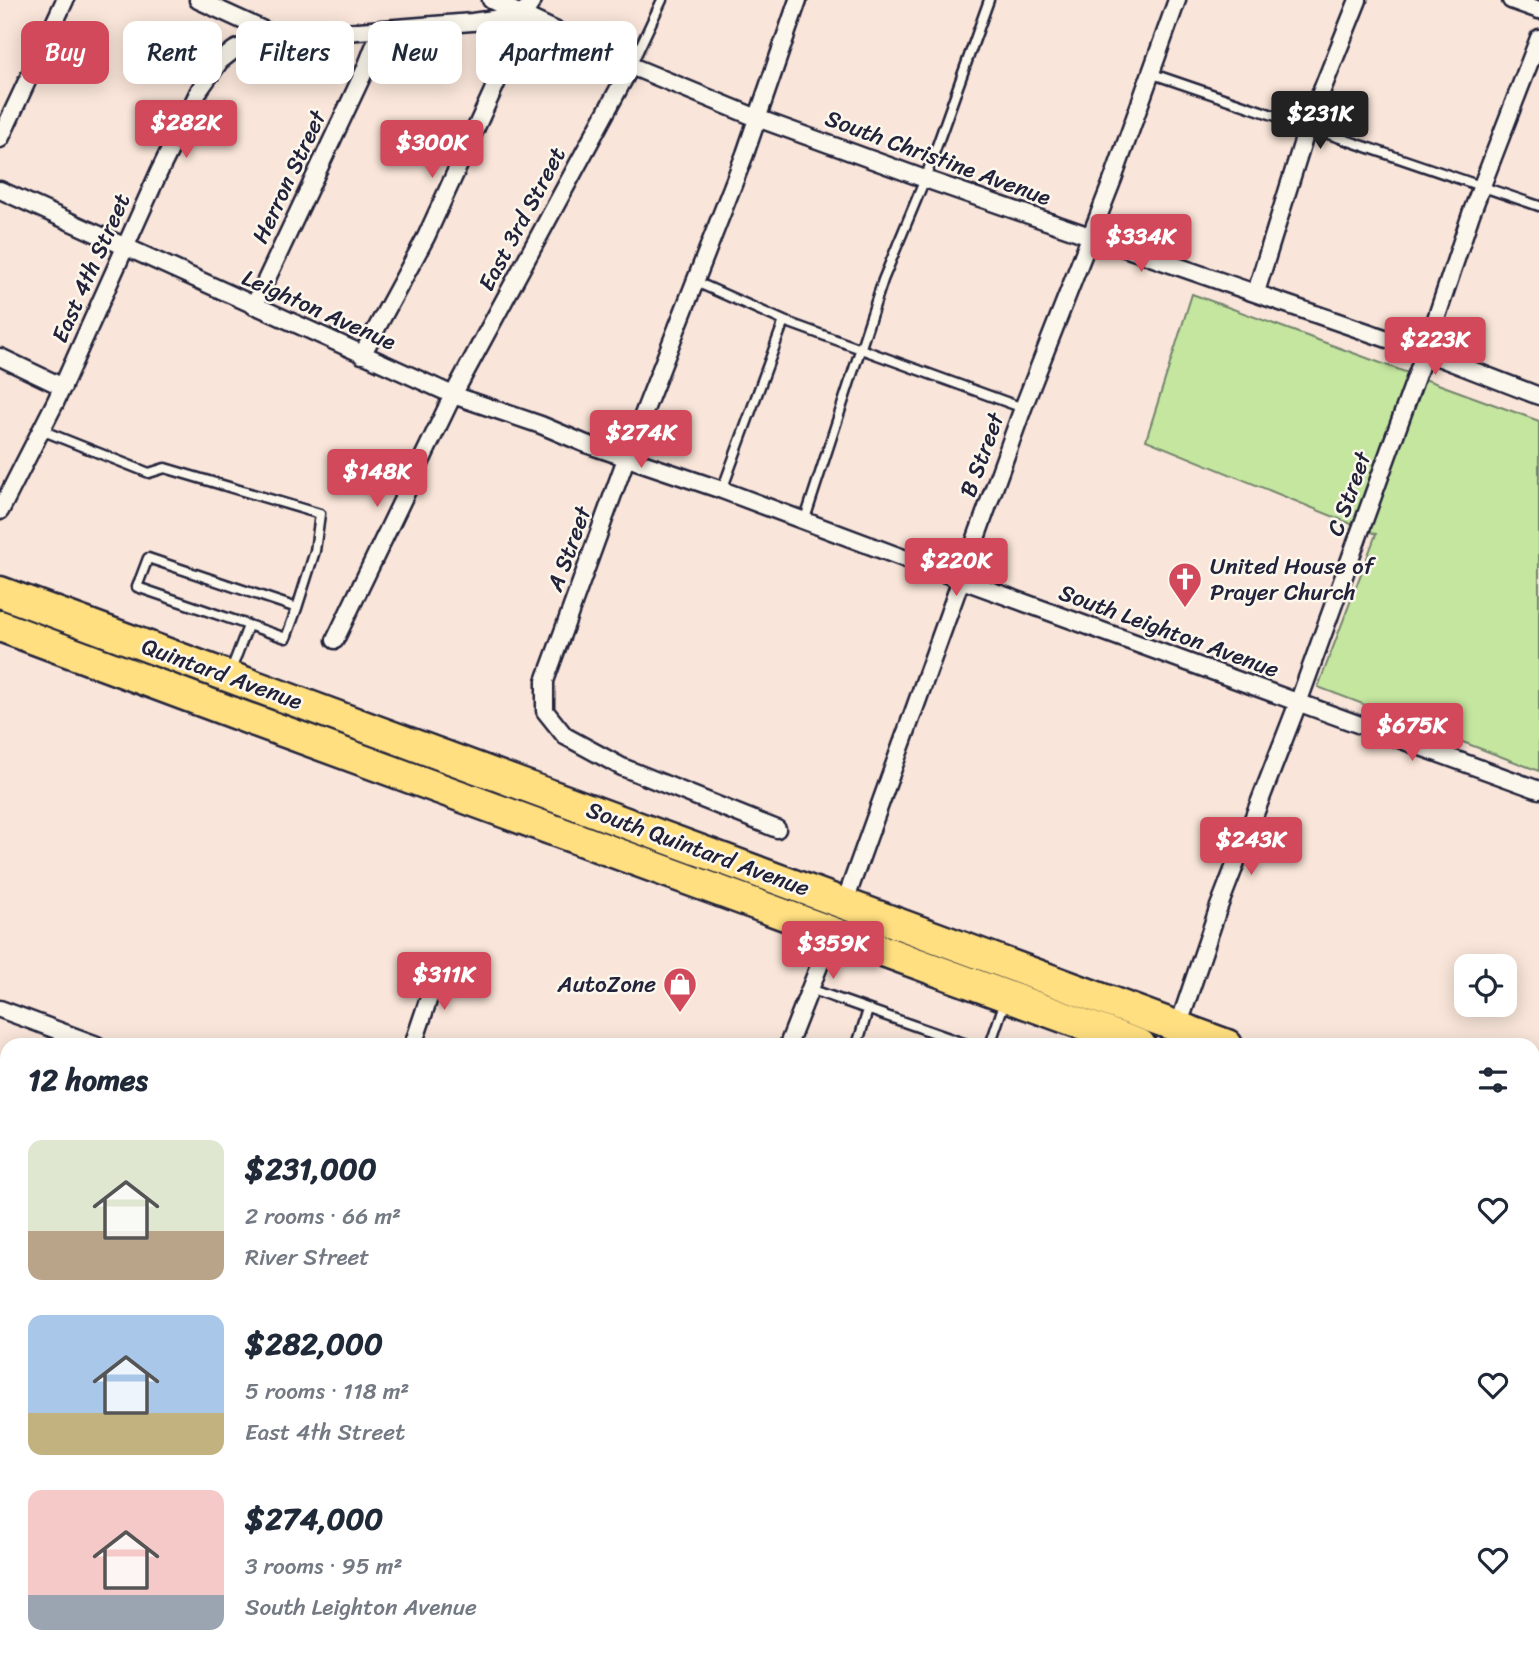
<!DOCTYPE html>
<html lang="en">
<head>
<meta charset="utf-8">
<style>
	:root { --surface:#fff; --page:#f6f6f7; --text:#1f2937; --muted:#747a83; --accent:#d1495b }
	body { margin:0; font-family:Sriracha,sans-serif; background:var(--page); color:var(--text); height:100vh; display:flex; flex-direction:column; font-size:26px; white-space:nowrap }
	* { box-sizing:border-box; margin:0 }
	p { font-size:23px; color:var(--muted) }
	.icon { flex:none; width:38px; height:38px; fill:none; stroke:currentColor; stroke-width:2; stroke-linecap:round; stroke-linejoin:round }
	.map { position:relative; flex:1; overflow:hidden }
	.sheet { position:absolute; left:0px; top:1038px; width:1540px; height:625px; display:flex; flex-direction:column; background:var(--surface); border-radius:21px 21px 0 0; box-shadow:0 4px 18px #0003 }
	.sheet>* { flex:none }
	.hud { position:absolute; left:21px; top:21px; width:700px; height:63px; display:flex; gap:14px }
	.tools { position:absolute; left:1454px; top:954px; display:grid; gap:14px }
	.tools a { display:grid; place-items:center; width:63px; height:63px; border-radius:14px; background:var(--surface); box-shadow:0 4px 18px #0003; font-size:35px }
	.price { position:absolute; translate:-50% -60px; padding:0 16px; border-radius:7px; background:var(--accent); color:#fff; font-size:23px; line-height:46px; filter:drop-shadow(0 2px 4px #0008) }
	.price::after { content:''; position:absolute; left:50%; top:42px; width:21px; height:16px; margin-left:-10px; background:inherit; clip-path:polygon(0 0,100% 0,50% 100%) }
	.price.selected { background:#222; color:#fff }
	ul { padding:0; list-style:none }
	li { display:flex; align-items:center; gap:21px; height:175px; padding:0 28px }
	li span { display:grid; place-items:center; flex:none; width:196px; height:140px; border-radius:14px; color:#555 }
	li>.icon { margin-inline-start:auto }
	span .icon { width:84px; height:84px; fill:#fffc; stroke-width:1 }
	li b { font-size:30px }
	h2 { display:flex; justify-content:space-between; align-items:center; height:84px; padding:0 28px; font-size:30px }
	.chip { padding:0 24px; border-radius:14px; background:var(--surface); box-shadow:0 4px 18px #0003; font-size:24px; line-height:63px }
	.chip.selected { background:var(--accent); color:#fff }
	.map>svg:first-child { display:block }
</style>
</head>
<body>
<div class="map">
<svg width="1539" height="1662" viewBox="0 0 1539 1662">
	<rect width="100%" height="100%" fill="#f9e5d9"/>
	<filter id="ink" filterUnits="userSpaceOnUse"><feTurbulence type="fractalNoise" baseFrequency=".0143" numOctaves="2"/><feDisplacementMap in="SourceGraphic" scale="14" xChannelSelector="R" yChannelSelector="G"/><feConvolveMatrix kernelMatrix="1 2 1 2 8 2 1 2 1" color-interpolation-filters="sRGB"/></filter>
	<g filter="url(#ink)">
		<path fill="#c4e69f" stroke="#73846d" stroke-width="2" d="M1192,294L1539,421V771L1318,687L1376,534L1146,440Z"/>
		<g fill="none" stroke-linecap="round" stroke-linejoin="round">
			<g stroke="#22223b" stroke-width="13">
				<path id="lane" d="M631,66L662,0
					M1150,73L1539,206
					M694,281L784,321L1023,408
					M41,430L149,473L165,468L320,514L315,551L297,608
					M722,490L784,321
					M804,522L883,280L925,179L989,0
					M148,558L297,608L286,638L137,587Z
					M231,670L248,626
					M810,989L969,1045
					M857,1045L868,1010
					M990,1045L1005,1001
					M0,1112L7,1116
					M1533,1363L1539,1365
					M1225,1656L1242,1662"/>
			</g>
			<g stroke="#22223b" stroke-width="21">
				<path id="street" d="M198,0L279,37
					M491,0L631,66L757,118L925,179L1425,352L1539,396
					M1511,0L1539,10
					M0,139L65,0
					M0,190L453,395L541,425L586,444L722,490L962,580L1539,790
					M1256,292L1308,125L1358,0
					M254,306L365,70L381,29
					M362,355L426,237L496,84L523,15L533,0
					M0,357L63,387
					M0,511L56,401L159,172L200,89L220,61L234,50L251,42L270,38L472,22L523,15
					M335,640L453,395L631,66
					M777,829L622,767L565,736L545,711V681L627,456L745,154L798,0
					M843,907L1023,408L1113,179L1177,0
					M0,1009L97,1045
					M413,1045L439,968
					M788,1045L834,928
					M1175,1045L1178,1027L1218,909L1298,703L1425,352L1471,214L1539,38
					M1533,1094L1539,1078
					M1533,1571L1539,1573
					M945,1662L948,1656
					M1324,1662L1326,1656"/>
			</g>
			<g stroke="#22223b" stroke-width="28">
				<path id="secondary" d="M0,1402L7,1405
					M482,1656L491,1662"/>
			</g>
			<g stroke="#22223b" stroke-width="35">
				<path id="highway" d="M0,592L1227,1045
					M0,626L239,715L1140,1045
					M1533,1154L1539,1156
					M1533,1187L1539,1190"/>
			</g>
			<use href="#lane" stroke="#fbf7ec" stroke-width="8"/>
			<use href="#street" stroke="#fbf7ec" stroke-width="16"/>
			<use href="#secondary" stroke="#fbf7ec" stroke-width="23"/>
			<use href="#highway" stroke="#ffdf80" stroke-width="30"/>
		</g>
	</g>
	<defs>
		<g id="church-pin" transform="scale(1.75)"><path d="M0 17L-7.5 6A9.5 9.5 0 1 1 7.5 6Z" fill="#d1495b" stroke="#fbf7ec"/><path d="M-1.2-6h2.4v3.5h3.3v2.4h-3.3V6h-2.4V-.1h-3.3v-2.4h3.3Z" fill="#fff"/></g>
		<g id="shop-pin" transform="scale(1.75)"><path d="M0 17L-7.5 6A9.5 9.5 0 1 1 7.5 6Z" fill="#d1495b" stroke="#fbf7ec"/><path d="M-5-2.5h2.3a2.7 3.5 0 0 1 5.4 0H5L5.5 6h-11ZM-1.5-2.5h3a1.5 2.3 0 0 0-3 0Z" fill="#fff"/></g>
	</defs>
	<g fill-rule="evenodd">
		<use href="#church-pin" x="1185" y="579"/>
		<use href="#shop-pin" x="680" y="984"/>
	</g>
	<g text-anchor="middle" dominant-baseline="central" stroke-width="5" stroke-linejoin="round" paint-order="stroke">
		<g font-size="23" fill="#22223b" stroke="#fbf7ec">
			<text transform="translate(938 158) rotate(20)">South Christine Avenue</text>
			<text transform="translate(289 177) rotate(-65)">Herron Street</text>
			<text transform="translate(522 219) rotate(-62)">East 3rd Street</text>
			<text transform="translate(91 268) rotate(-66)">East 4th Street</text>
			<text transform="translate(319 310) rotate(24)">Leighton Avenue</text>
			<text transform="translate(982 455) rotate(-70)">B Street</text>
			<text transform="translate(1349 494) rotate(-70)">C Street</text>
			<text transform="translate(569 549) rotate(-70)">A Street</text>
			<text transform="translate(1169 631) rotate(20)">South Leighton Avenue</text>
			<text transform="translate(222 674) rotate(20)">Quintard Avenue</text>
			<text transform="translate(698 849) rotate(20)">South Quintard Avenue</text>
		</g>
		<g font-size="23" fill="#22223b" stroke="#fbf7ec" text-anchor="start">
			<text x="1210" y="566">United House of<tspan x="1210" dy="26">Prayer Church</tspan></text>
			<text x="656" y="984" text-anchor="end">AutoZone</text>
		</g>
	</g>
</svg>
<div class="tools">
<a><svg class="icon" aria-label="locate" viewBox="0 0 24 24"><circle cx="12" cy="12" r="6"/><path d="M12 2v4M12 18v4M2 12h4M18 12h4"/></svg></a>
</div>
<b class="price selected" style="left:1320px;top:151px">$231K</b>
<b class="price" style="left:186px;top:160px">$282K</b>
<b class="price" style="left:432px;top:180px">$300K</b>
<b class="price" style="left:1141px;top:274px">$334K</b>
<b class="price" style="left:1435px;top:377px">$223K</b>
<b class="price" style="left:641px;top:470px">$274K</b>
<b class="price" style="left:377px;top:509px">$148K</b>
<b class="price" style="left:956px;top:598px">$220K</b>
<b class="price" style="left:1412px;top:763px">$675K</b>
<b class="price" style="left:1251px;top:877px">$243K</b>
<b class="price" style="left:833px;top:981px">$359K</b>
<b class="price" style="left:444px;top:1012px">$311K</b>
<div class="hud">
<a class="chip selected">Buy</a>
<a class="chip">Rent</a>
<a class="chip">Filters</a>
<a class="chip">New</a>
<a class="chip">Apartment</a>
</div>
<section class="sheet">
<h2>12 homes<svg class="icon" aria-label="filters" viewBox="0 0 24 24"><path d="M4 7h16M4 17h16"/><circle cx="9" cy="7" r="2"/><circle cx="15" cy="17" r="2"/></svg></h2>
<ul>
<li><span style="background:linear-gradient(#dfe7d0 65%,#b9a48a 0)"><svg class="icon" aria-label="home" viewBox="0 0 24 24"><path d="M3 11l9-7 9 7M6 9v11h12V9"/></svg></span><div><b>$231,000</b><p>2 rooms · 66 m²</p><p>River Street</p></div><svg class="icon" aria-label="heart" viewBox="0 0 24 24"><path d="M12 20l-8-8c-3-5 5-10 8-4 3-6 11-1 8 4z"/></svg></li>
<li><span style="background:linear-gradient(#a9c7e8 70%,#c2b280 0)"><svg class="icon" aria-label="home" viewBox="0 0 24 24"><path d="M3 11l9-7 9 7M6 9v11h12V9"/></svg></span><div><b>$282,000</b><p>5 rooms · 118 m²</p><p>East 4th Street</p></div><svg class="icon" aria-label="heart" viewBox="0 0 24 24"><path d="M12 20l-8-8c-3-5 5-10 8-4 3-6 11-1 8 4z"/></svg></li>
<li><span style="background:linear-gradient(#f6c9c9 75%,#9aa5b1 0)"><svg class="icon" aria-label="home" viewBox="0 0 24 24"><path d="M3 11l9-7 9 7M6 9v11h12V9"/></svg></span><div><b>$274,000</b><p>3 rooms · 95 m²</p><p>South Leighton Avenue</p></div><svg class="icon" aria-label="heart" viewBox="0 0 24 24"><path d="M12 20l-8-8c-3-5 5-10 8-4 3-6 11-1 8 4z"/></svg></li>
</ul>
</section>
</div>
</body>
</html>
